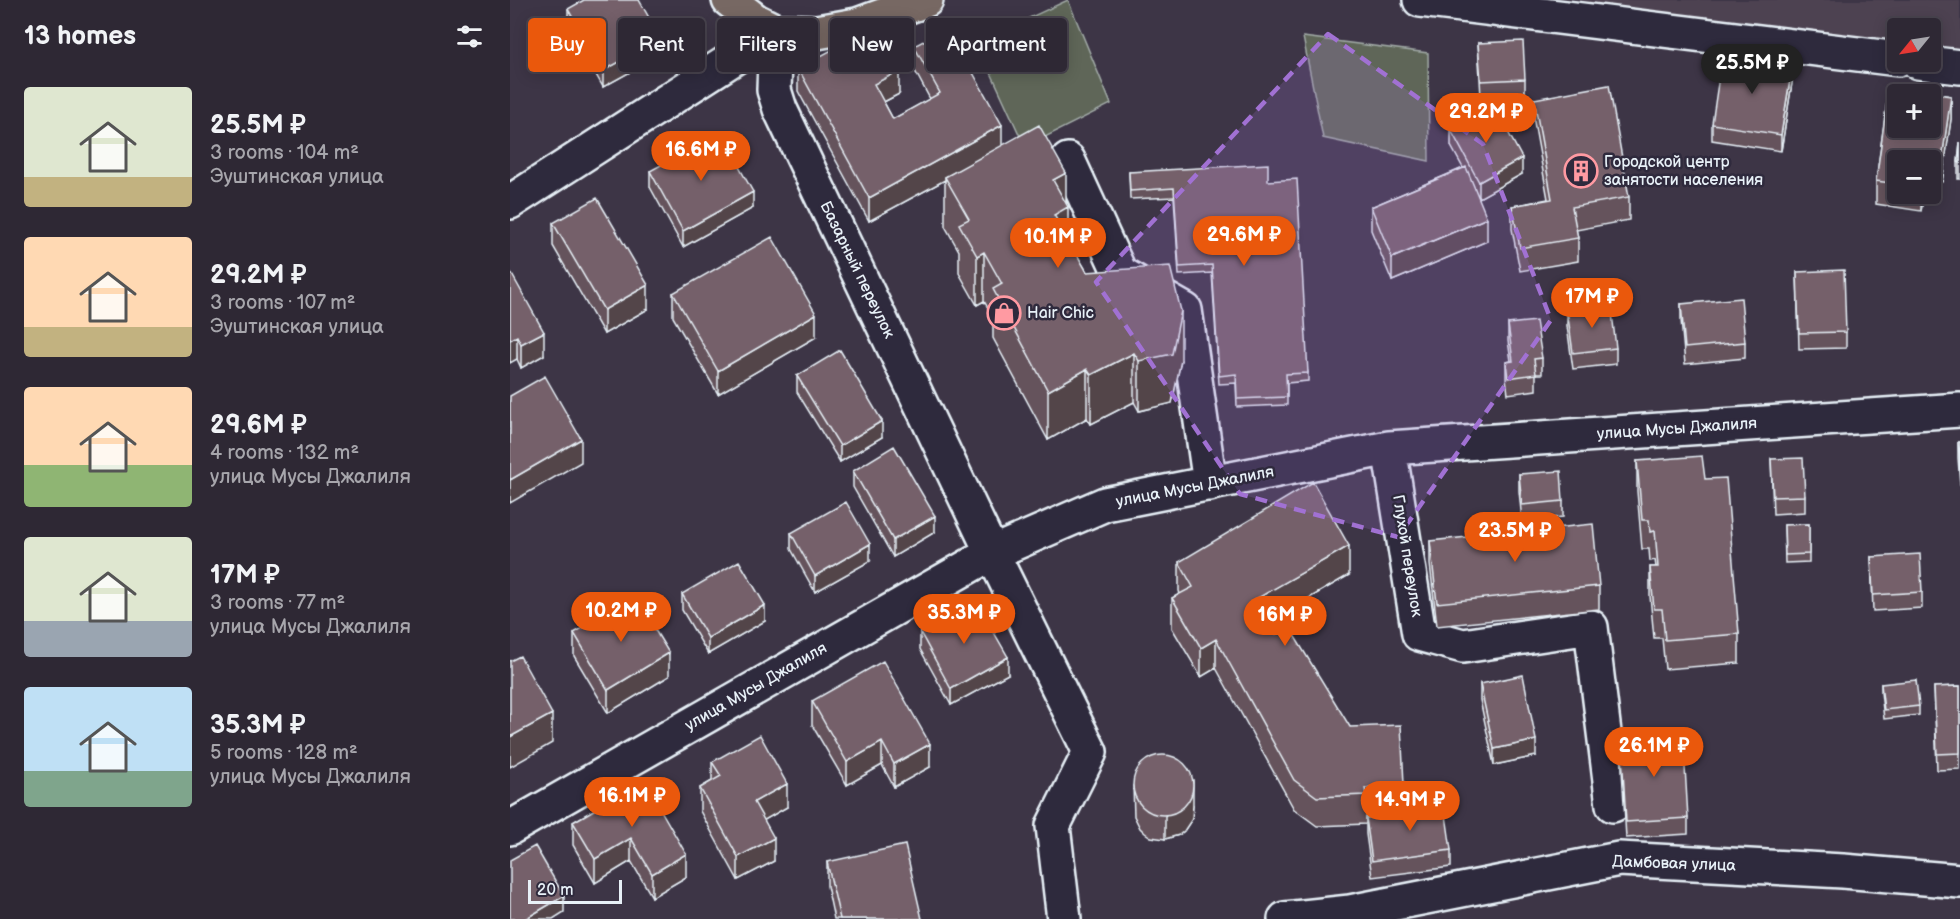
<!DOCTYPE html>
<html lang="en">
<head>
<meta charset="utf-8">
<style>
	:root { --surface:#2e2834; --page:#3a3440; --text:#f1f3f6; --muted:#a7a6ac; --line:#49444f; --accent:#ea580c }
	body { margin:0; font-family:"Balsamiq Sans",sans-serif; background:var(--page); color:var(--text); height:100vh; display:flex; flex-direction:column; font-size:22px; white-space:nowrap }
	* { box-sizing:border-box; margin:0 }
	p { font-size:20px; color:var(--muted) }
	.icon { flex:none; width:33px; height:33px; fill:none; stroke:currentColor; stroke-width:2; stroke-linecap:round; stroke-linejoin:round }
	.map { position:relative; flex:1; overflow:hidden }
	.drawer { display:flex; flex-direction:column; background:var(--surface); width:510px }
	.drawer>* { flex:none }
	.hud { position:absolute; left:18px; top:18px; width:570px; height:54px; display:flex; gap:12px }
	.needle { width:39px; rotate:240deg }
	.controls { position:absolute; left:1377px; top:18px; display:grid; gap:12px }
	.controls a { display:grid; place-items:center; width:54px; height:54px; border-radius:6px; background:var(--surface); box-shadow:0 3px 15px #0003,0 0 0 2px var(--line); font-size:30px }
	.scale { position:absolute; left:18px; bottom:15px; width:94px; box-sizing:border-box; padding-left:6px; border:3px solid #e8f1f8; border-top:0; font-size:16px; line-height:21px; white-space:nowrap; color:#e8f1f8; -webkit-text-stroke:4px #2f2a3d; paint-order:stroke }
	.price { position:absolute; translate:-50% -51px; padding:0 14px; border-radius:21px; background:var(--accent); color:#fff; font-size:20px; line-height:39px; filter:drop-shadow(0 2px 3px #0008) }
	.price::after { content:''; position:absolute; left:50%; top:36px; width:18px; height:14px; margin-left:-9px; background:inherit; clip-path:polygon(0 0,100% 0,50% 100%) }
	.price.active { background:#222; color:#fff }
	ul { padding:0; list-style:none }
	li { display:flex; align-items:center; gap:18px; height:150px; padding:0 24px }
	li span { display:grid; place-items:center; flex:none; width:168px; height:120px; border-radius:6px; color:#555 }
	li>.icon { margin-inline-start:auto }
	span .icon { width:72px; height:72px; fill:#fffc; stroke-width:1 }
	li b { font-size:26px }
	h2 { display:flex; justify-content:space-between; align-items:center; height:72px; padding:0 24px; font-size:26px }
	.tag { padding:0 21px; border-radius:6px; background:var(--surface); box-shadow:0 3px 15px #0003,0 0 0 2px var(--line); font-size:21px; line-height:54px }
	.tag.active { background:var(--accent); color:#fff }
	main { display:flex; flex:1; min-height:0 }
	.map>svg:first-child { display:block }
</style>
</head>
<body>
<main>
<section class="drawer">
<h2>13 homes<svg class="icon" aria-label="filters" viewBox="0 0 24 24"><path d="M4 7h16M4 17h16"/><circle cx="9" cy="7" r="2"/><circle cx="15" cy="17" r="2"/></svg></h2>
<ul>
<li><span style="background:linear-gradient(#dfe7d0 75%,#c2b280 0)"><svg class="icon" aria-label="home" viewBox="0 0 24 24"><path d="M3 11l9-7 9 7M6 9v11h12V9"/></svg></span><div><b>25.5M ₽</b><p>3 rooms · 104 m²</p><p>Эуштинская улица</p></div></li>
<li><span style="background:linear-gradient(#ffd9b3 75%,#c2b280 0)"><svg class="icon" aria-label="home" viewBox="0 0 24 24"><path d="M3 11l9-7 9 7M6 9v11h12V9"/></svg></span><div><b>29.2M ₽</b><p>3 rooms · 107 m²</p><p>Эуштинская улица</p></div></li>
<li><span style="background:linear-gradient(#ffd9b3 65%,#8fb573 0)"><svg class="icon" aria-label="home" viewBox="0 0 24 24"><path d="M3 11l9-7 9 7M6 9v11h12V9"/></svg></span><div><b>29.6M ₽</b><p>4 rooms · 132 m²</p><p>улица Мусы Джалиля</p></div></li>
<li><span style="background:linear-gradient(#dfe7d0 70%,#9aa5b1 0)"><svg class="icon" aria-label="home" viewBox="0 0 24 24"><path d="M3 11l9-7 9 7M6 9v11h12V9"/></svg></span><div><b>17M ₽</b><p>3 rooms · 77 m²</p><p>улица Мусы Джалиля</p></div></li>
<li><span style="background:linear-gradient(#bfe0f5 70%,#7fa58c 0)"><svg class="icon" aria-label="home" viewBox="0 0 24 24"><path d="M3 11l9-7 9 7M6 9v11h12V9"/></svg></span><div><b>35.3M ₽</b><p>5 rooms · 128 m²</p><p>улица Мусы Джалиля</p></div></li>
</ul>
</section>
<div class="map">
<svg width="1450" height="919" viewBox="0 0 1450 919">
	<rect width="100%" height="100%" fill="#3d3546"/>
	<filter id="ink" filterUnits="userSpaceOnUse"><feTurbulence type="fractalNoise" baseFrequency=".0167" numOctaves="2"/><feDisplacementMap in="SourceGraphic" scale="12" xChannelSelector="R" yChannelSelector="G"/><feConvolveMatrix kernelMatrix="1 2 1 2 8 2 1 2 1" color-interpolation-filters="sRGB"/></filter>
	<g filter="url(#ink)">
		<path fill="#4e4251" d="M1044,0H1450V51L1421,48L1420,28H1388L1387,44Z"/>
		<path fill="#5e6659" stroke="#a3aca8" stroke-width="1.5" d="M558,0L601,104L515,147L467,42Z
			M793,37L918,53L919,161L813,138Z"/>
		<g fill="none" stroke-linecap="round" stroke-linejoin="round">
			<g stroke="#e8f1f8" stroke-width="38">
				<path id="minor" d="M910,0L1388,59
					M266,31L264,90L270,109L482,553L580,752L543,826L554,919
					M1408,62L1450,67
					M558,160L610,273L675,310L700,484
					M0,202L266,31
					M879,448L909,634L953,646L1081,627L1103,805
					M0,828L482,553L595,504L879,448L1450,410
					M775,919L840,912L1109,859L1333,871L1450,881"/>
			</g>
			<g stroke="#e8f1f8" stroke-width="38">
				<path id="major" d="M219,0L246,21L266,31L307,32L347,25L416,0"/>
			</g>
			<use href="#minor" stroke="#2f2a3d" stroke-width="33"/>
			<use href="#major" stroke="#776864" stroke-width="33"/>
		</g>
		<path fill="#65535b" stroke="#e8f1f8" stroke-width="1.5" fill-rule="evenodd" d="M58,9L151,55L93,87L58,25Z
			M968,43L1015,79V95H1012L1019,115L997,129L989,115V107L1008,95L971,97Z
			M404,46L492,145L556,203L558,239L577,272L671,360L662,403L629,411L624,402L581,424L577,418L538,440L483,338V317L474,301L467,305L449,273V251L435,226V180L359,221L288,91V68L389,94L374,102L383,119L420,99L404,69Z
			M1282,83L1271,151L1202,140V124Z
			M1379,87L1441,96V119L1432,182L1420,181V160H1388V194H1414L1411,211L1366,204V181ZM1388,94H1420V128H1388Z
			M1024,99L1119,197V220L1066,230L1068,238V261L1010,271L1002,229V206L1038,199L1024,122Z
			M941,130L1012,174L969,198L967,194L977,241L882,281L861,230V207L953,168L941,146Z
			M1450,142V179H1448V162Z
			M140,171L243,208L173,247L140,187Z
			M619,172L758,181L798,373V381L777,383V405L727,407L726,383L709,384L702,273L669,275L664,197L620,199Z
			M43,223L138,309L94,334L43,246Z
			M0,271L34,355L11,368L7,359Z
			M1287,272L1336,332V348L1289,349Z
			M163,293L306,337L208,394L163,317Z
			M1171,304L1235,342V358L1175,364L1171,320Z
			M1057,310L1106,348V364L1063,369L1057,326Z
			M998,324L1032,358V374H1026V390L998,394L996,378V362L1001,361L998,341Z
			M287,376L372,437L330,462L287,392Z
			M1448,442H1450V485L1448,458Z
			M1261,459L1295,496V512L1263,514Z
			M1127,461L1195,479L1229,634V663L1155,669L1152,638H1144L1140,596V567H1146L1145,560L1140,561L1139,549H1132L1127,491Z
			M343,471L425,532L383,557L343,487Z
			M1009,474L1053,501V517L1012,521L1009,491Z
			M1299,524V562L1275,563L1274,525Z
			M281,533L360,561L305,592L281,549Z
			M920,541L1089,586V609L927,626L920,564Z
			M1361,557L1412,592V608L1363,611Z
			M669,562L839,575L758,621L766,634L840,727L894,784V813L915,810V797L941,850V867L862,877L856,834V818L881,815L856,817V824L807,826L784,809L706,668L691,677L662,628V598L670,594L669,591Z
			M172,594L255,621L198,654L172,610Z
			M410,632L498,674L441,705L410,649Z
			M64,633L159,676L98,713L64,656Z
			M970,684L1026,756L984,765L970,700Z
			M1371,684L1409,706V715L1374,719L1371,692Z
			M1450,686V769L1427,770L1424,687Z
			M302,701L420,767L384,787L372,765L337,785L302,725Z
			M1111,737L1178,818V834L1116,838L1111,753Z
			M202,762L277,807L254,820L264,861L228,880L190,811V788L202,781Z
			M134,781L176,877L142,897L121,861L85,883L63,845V822Z
			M623,786L683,805L682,819L674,831L669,835L655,839L641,837L635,833L630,828L624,816Z
			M317,862L412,919H324L317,886Z"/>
		<path fill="#52444a" stroke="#e8f1f8" stroke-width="1.5" d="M151,39V55L93,87V71Z
			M1282,67V83L1271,151V135Z
			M389,71V94L364,107V84Z
			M1441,96V119L1432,182V159Z
			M1019,107V115L997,129V120Z
			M492,125V148L435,177V180L359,221V198Z
			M1012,158V174L969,198V182Z
			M556,173V208L558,207V256L544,264L543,180Z
			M243,192V208L173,247V231Z
			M1411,194H1414L1411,211Z
			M977,218V241L882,281V258Z
			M474,252V301L467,305V256Z
			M138,285V309L94,334V310Z
			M671,311V360L662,403L629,411V361Z
			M306,314V337L208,394V371Z
			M34,332V355L11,368V344Z
			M7,336V359L0,363V340Z
			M624,353V402L581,424V375Z
			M577,369V418L538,440V391Z
			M372,421V437L330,462V446Z
			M71,439V462L0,503V480Z
			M425,516V532L383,557V540Z
			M360,544V561L305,592V576Z
			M839,546V575L746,629V599Z
			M255,605V621L198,654V638Z
			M706,639V668L691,677V648Z
			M159,653V676L98,713V690Z
			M498,657V674L441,705V689Z
			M42,714V743L0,767V737Z
			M1026,740V756L984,765V749Z
			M372,742V765L337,785V762Z
			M420,744V767L384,787V764Z
			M683,781V805L682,819L674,831L669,835L655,839V816Z
			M277,784V807L244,826V802Z
			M121,838V861L85,883V859Z
			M264,838V861L228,880V857Z
			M176,854V877L142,897V874Z
			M54,896V912L43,919H15Z"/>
		<path fill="#75616a" stroke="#e8f1f8" stroke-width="1.5" fill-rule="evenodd" d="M74,0H129L151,39L93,71L58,9Z
			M365,27L389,71L364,84L383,119L430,93L404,46L438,28L492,125L359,198L288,68Z
			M1013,41L1015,79L971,81L968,43Z
			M1212,56L1282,67L1271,135L1202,124Z
			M1099,85L1119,197L1062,207L1068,238L1010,248L1002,206L1042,199L1024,99Z
			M1379,87L1441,96L1432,159L1416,157L1415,160H1388V184L1366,181ZM1388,94H1420V128H1388Z
			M1011,94L1019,107L997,120L989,107Z
			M984,106L1012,158L969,182L941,130Z
			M529,125L556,173L543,180L558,207L544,215L577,272L660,266L671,311L662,354L629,361L624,353L581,375L577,369L538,391L483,289L492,284L474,252L467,256L449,224L459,219L435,177Z
			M210,133L243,192L173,231L140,171Z
			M1450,142V163L1448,162Z
			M758,164V181L787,179L798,373L776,374L777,397L727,399L726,374L709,376L702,265L669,267L664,188L620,191L619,172Z
			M956,167L977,218L882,258L861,207Z
			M87,198L138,285L94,310L43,223Z
			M262,237L306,314L208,371L163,293Z
			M1334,270L1336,332L1289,333L1287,272Z
			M0,271L34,332L11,344L7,336L0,340Z
			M1231,298L1235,342L1175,348L1171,304Z
			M1101,304L1106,348L1063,353L1057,310Z
			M1026,321L1032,358L1024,359L1026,374L998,378L996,362L1003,361L998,324Z
			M330,350L372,421L330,446L287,376Z
			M35,376L71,439L0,480V396Z
			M1448,442H1450V469Z
			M384,446L425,516L383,540L343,471Z
			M1192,456L1195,479L1216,478L1229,634L1155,640L1152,609H1144L1140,567H1148L1145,531L1140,532L1139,520H1132L1127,461Z
			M1293,458L1295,496L1263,497L1261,459Z
			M1051,471L1053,501L1012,505L1009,474Z
			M803,482L839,546L746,599L766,634L779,627L840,727L891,725L894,784L855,788L856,795L807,797L784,780L706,639L691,648L662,598L683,587L669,562Z
			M336,502L360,544L305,576L281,533Z
			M1083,524L1089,586L927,603L920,541Z
			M1299,524V554L1275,555L1274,525Z
			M1410,554L1412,592L1363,595L1361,557Z
			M229,561L255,605L198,638L172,594Z
			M125,597L159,653L98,690L64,633Z
			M466,601L498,657L441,689L410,632Z
			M10,656L42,714L0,737V661Z
			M373,661L420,744L384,764L372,742L337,762L302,701Z
			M1013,675L1026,740L984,749L970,684Z
			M1406,680L1409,706L1374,710L1371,684Z
			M1450,686V753L1427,754L1424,687Z
			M1173,733L1178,818L1116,822L1111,737Z
			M250,735L277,784L244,802L264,838L228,857L190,788L211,776L202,762Z
			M623 785a30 30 0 1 1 60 0a30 30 0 1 1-60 0Z
			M134,781L176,854L142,874L121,838L85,859L63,822Z
			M933,794L941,850L862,861L856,818L917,810L915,797Z
			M395,845L412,919H330L317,862Z
			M25,846L54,896L15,919H0V860Z"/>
	</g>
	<path fill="#a171d3" fill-opacity="0.2" stroke="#a171d3" stroke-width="4.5" stroke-dasharray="12 8" stroke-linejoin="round" d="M818,34L973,144L1041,320L888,537L730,494L586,282Z"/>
	<defs>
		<g id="building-ring" transform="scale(1.725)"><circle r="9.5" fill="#2f2a3d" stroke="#ff9aa2" stroke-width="1.5"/><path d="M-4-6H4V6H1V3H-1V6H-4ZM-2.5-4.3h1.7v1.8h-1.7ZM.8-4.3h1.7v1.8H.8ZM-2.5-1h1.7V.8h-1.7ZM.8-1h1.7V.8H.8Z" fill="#ff9aa2"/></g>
		<g id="shop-ring" transform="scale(1.725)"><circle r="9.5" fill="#2f2a3d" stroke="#ff9aa2" stroke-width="1.5"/><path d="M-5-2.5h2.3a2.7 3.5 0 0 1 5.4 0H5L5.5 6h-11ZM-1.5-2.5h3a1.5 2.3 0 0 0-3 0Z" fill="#ff9aa2"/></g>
	</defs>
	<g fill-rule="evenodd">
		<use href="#building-ring" x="1071" y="171"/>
		<use href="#shop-ring" x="494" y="313"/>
	</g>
	<g text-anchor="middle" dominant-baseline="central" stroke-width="5" stroke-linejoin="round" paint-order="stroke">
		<g font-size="16" fill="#e8f1f8" stroke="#2f2a3d" text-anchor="start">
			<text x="1094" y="162">Городской центр<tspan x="1094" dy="18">занятости населения</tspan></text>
			<text x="517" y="313">Hair Chic</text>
		</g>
		<g font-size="16" fill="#e8f1f8" stroke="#2f2a3d">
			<text transform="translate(347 270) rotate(64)">Базарный переулок</text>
			<text transform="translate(1167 429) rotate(-4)">улица Мусы Джалиля</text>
			<text transform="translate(685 487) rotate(-11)">улица Мусы Джалиля</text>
			<text transform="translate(897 556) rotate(81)">Глухой переулок</text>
			<text transform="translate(246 687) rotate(-30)">улица Мусы Джалиля</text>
			<text transform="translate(1164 864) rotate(2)">Дамбовая улица</text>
		</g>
	</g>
</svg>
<div class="controls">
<a><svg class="needle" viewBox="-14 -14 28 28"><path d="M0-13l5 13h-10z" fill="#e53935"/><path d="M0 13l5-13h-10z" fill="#a7a6ac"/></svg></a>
<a>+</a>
<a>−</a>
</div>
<div class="scale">20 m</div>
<b class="price active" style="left:1242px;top:95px">25.5M ₽</b>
<b class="price" style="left:976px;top:144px">29.2M ₽</b>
<b class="price" style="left:191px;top:182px">16.6M ₽</b>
<b class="price" style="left:734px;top:267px">29.6M ₽</b>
<b class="price" style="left:548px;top:269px">10.1M ₽</b>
<b class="price" style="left:1082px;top:329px">17M ₽</b>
<b class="price" style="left:1005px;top:563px">23.5M ₽</b>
<b class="price" style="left:111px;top:643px">10.2M ₽</b>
<b class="price" style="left:454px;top:645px">35.3M ₽</b>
<b class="price" style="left:775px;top:647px">16M ₽</b>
<b class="price" style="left:1144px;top:778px">26.1M ₽</b>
<b class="price" style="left:122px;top:828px">16.1M ₽</b>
<b class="price" style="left:900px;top:832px">14.9M ₽</b>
<div class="hud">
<a class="tag active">Buy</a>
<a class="tag">Rent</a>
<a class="tag">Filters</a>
<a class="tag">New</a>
<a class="tag">Apartment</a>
</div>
</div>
</main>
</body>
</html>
